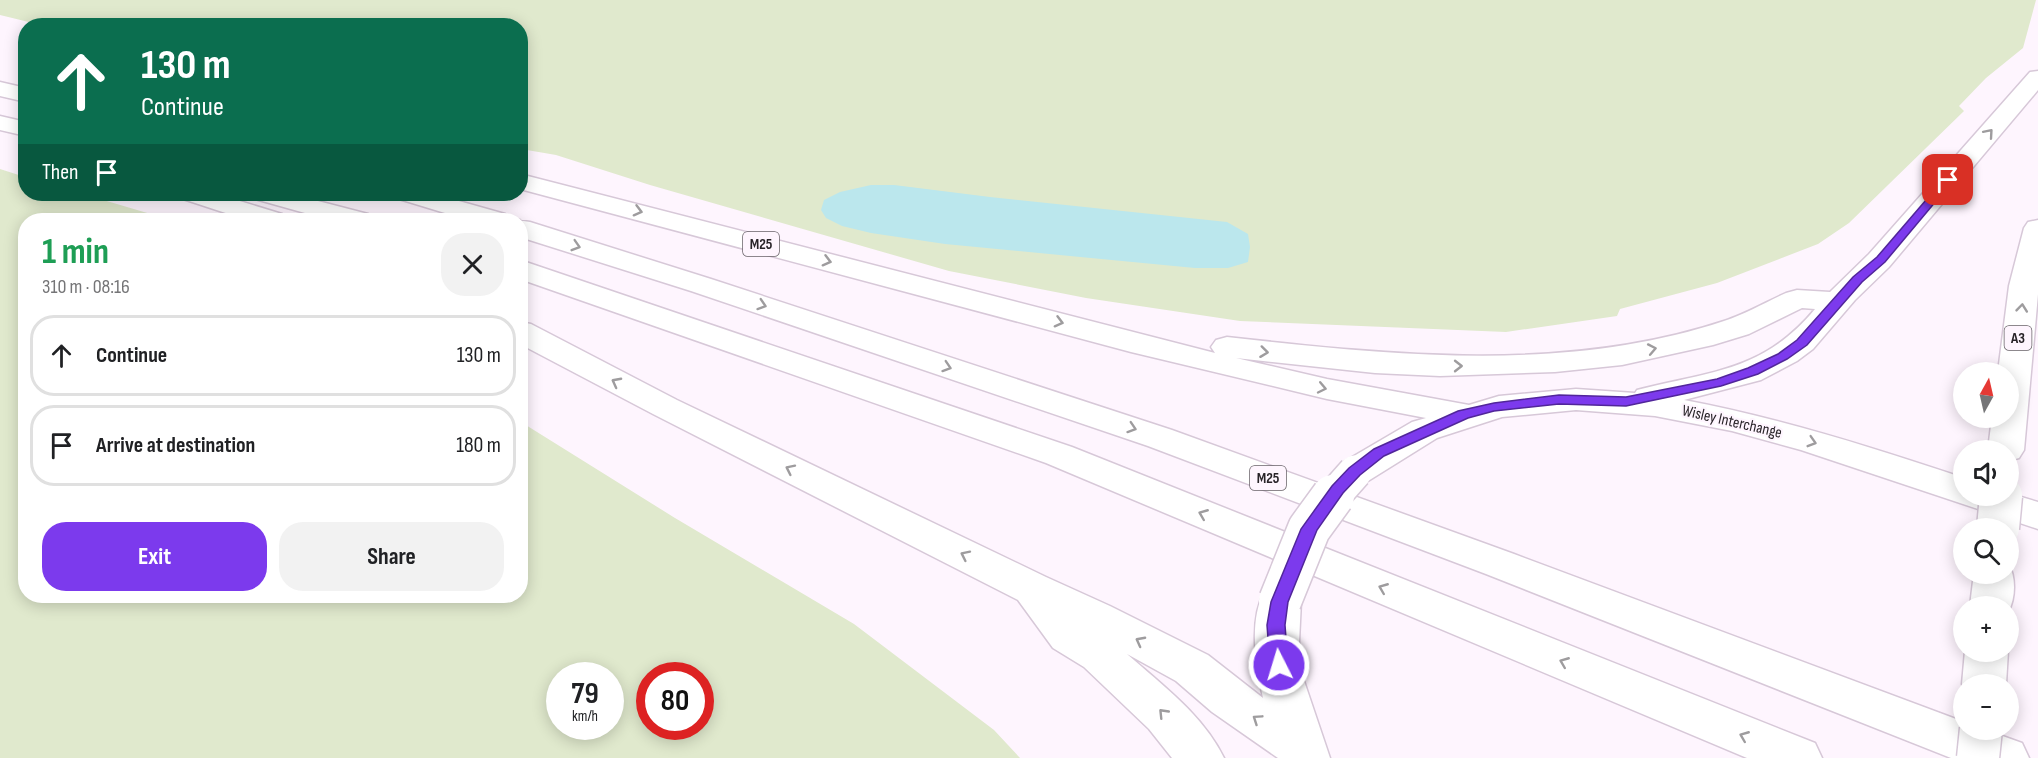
<!DOCTYPE html>
<html lang="en">
<head>
<meta charset="utf-8">
<style>
  :root { --surface:#fff; --page:#f2f2f2; --text:#202124; --muted:#757577; --line:#e0e0e0; --accent:#7c3aed }
  body { margin:0; font-family:"Sofia Sans Condensed",sans-serif; background:var(--page); color:var(--text); height:100vh; display:flex; flex-direction:column; font-size:22px; white-space:nowrap }
  * { box-sizing:border-box; margin:0 }
  p { font-size:20px; color:var(--muted) }
  .icon { flex:none; width:33px; height:33px; fill:none; stroke:currentColor; stroke-width:2; stroke-linecap:round; stroke-linejoin:round }
  .map { position:relative; flex:1; overflow:hidden }
  .drawer { position:absolute; left:18px; top:213px; width:510px; height:390px; display:flex; flex-direction:column; background:var(--surface); border-radius:24px; box-shadow:0 3px 15px #0003 }
  .drawer>* { flex:none }
  .top-card { position:absolute; left:18px; top:18px; width:510px; height:183px; border-radius:24px; box-shadow:0 3px 15px #0003; background:#0b6e4f; color:#fff; overflow:hidden }
  .needle { width:39px; rotate:8deg }
  .buttons { position:absolute; left:1953px; top:362px; display:grid; gap:12px }
  .buttons a { display:grid; place-items:center; width:66px; height:66px; border-radius:50%; background:var(--surface); box-shadow:0 3px 15px #0003; font-size:30px }
  .speed { position:absolute; left:546px; top:662px; display:flex; gap:12px; font-size:30px; font-weight:700; text-align:center }
  .speed>* { display:grid; place-content:center; width:78px; height:78px; border-radius:50%; background:var(--surface); box-shadow:0 3px 15px #0003; line-height:1 }
  .speed small { font-size:15px; font-weight:400 }
  .speed .limit { border:9px solid #d22; background:#fff; color:#111 }
  .pin { position:absolute; display:grid; place-items:center; width:51px; height:51px; color:#fff; margin:-26px; border-radius:12px; box-shadow:0 3px 9px #0006 }
  .me { position:absolute; width:66px; margin:-33px; rotate:355deg; stroke-linejoin:round; filter:drop-shadow(0 0 4px #0008) }
  .turn { display:flex; align-items:center; gap:21px; height:126px; padding:0 24px; font-size:27px }
  .turn .icon { width:78px; height:78px; stroke-width:2.5 }
  .turn b { display:block; font-size:42px; line-height:51px }
  .then { display:flex; align-items:center; height:57px; padding:0 24px; background:#0003; gap:12px; font-size:22px }
  .round { display:grid; place-items:center; flex:none; width:63px; height:63px; border-radius:24px; background:var(--page) }
  .overview { display:flex; align-items:center; justify-content:space-between; height:102px; padding:0 24px }
  h1 { font-size:36px; font-weight:700; line-height:45px; color:#1e9e55 }
  .cta { display:flex; gap:12px; margin-top:auto; padding:12px 24px }
  .cta a { flex:1; height:69px; border-radius:24px; background:var(--accent); color:#fff; font-size:24px; font-weight:700; line-height:69px; text-align:center }
  .cta a+a { background:var(--page); color:var(--text) }
  ul { padding:0; list-style:none }
  li { display:flex; align-items:center; gap:18px; height:81px; margin:0 12px 9px; padding:0 12px; border:3px solid var(--line); border-radius:24px }
  li div { flex:1 }
  li b { display:block; font-size:22px }
  li em { font-style:normal }
  .map>svg:first-child { display:block }
</style>
</head>
<body>
<div class="map">
<svg width="2038" height="758" viewBox="0 0 2038 758">
  <rect width="100%" height="100%" fill="#fef5fe"/>
  <g fill="#e0e9cd" fill-rule="evenodd">
    <polygon points="0,0 2036,0 2023,48 1986,78 1959,106 1964,111 1849,223 1818,244 1717,283 1620,309 1617,316 1506,332 1240,321 1086,298 949,271 650,185 556,155 521,149 520,26 41,25 0,15"/>
    <path d="M0,169L25,177L26,194H83L171,220H26V596H520L521,422L675,518L854,624L994,730L1020,758H0ZM560,675H610V726H560ZM650,675H700V726H650Z"/>
  </g>
  <polygon fill="#bbe7ed" points="871,185 894,185 990,197 1227,222 1248,234 1250,247 1248,262 1228,268 1195,268 945,244 871,233 842,226 826,218 821,210 824,200 840,192"/>
  <g fill="none" stroke-linecap="round" stroke-linejoin="round">
    <defs>
      <g id="highway">
        <path d="M2038,71V90L1889,267L1855,300L1813,349L1797,361L1761,380L1684,400C1779,418 1871,447 1964,478V495H2008V493L2038,502V529L1801,450L1732,431L1655,416L1576,410L1502,417L1437,438L1368,481L1355,484L1342,481L1337,472L1342,463L1412,422L1426,418L1327,399L1131,352L520,189V174L1215,353L1211,347L1216,340L1227,337C1391,355 1564,374 1724,321C1746,314 1766,302 1786,293L1797,290L1830,292L1869,254L2030,72ZM1802,308L1815,309C1763,372 1710,371 1637,390L1635,393L1576,389L1499,396L1469,405L1327,379L1236,358L1375,373L1440,376L1555,372L1622,365L1713,345L1749,334Z"/>
        <polygon points="0,82 26,88 26,102 0,96"/>
        <polygon points="0,116 26,122 26,136 0,130"/>
        <polygon points="179,194 217,194 282,214 285,220 247,220 183,199"/>
        <polygon points="251,194 291,194 368,214 371,220 330,220 255,199"/>
        <polygon points="395,194 434,194 505,214 508,220 468,220 399,199"/>
        <polygon points="517,220 530,222 711,279 1172,430 1514,554 1964,722 1964,729 1983,729 2022,743 2029,758 1951,758 1486,574 1148,446 691,291 520,237 520,220"/>
        <polygon points="2038,220 2038,294 2024,450 2019,458 2008,461 2008,450 1988,450 1992,417 2008,417 2008,372 1998,372 2009,286 2024,228 2028,222"/>
        <polygon points="520,260 1072,447 1815,743 1822,758 1747,758 1046,463 520,279"/>
        <path d="M520,322L531,324L677,400L1046,577L1110,606L1208,655L1263,698C1256,665 1248,621 1265,590L1280,585L1295,590L1301,601L1299,642L1304,681L1330,758H1278L1212,712L1176,681L1127,654C1162,685 1203,715 1224,758H1172L1149,729L1084,667L1053,648L1018,600L653,414L520,344Z"/>
        <path d="M2008,563C2016,576 2016,598 2008,612V606H1970L1974,573H2008Z"/>
        <polygon points="1965,651 2008,651 2006,684 1964,684 1964,688 1962,684"/>
      </g>
    </defs>
    <use href="#highway" stroke="#d7c8d8" stroke-width="3"/>
    <use href="#highway" fill="#fff" fill-rule="evenodd"/>
    <defs>
      <g id="highway-bridge-far1">
        <polyline points="1332,498 1355,472"/>
        <polyline points="2001,498 2001,495"/>
      </g>
      <g id="highway-bridge">
        <polyline points="1998,528 2001,496"/>
        <polyline points="1280,601 1309,529 1333,496"/>
        <polyline points="1978,758 1981,729"/>
      </g>
    </defs>
    <use href="#highway-bridge-far1" stroke="#d7c8d8" stroke-width="36" stroke-linecap="butt"/>
    <use href="#highway-bridge" stroke="#d7c8d8" stroke-width="45" stroke-linecap="butt"/>
    <use href="#highway-bridge-far1" stroke="#fff" stroke-width="33"/>
    <use href="#highway-bridge" stroke="#fff" stroke-width="42"/>
  </g>
  <defs><path id="oneway-chevron" d="M-2-3.5L2.5 0L-2 3.5" fill="none" stroke-width="1.6" stroke-linecap="round" stroke-linejoin="round" transform="scale(1.5)"/></defs>
  <g stroke="#9e9c9e">
    <use href="#oneway-chevron" transform="translate(1989 133) rotate(-49)"/>
    <use href="#oneway-chevron" transform="translate(638 211) rotate(15)"/>
    <use href="#oneway-chevron" transform="translate(576 246) rotate(17)"/>
    <use href="#oneway-chevron" transform="translate(827 261) rotate(15)"/>
    <use href="#oneway-chevron" transform="translate(762 305) rotate(18)"/>
    <use href="#oneway-chevron" transform="translate(2022 308) rotate(-84)"/>
    <use href="#oneway-chevron" transform="translate(1059 322) rotate(15)"/>
    <use href="#oneway-chevron" transform="translate(1652 349) rotate(-11)"/>
    <use href="#oneway-chevron" transform="translate(1264 352) rotate(7)"/>
    <use href="#oneway-chevron" transform="translate(1458 366)"/>
    <use href="#oneway-chevron" transform="translate(947 367) rotate(18)"/>
    <use href="#oneway-chevron" transform="translate(616 382) rotate(-152)"/>
    <use href="#oneway-chevron" transform="translate(1322 388) rotate(12)"/>
    <use href="#oneway-chevron" transform="translate(1132 428) rotate(18)"/>
    <use href="#oneway-chevron" transform="translate(1812 442) rotate(17)"/>
    <use href="#oneway-chevron" transform="translate(790 469) rotate(-154)"/>
    <use href="#oneway-chevron" transform="translate(1203 514) rotate(-158)"/>
    <use href="#oneway-chevron" transform="translate(965 555) rotate(-154)"/>
    <use href="#oneway-chevron" transform="translate(1383 588) rotate(-158)"/>
    <use href="#oneway-chevron" transform="translate(1140 641) rotate(-152)"/>
    <use href="#oneway-chevron" transform="translate(1564 662) rotate(-158)"/>
    <use href="#oneway-chevron" transform="translate(1163 713) rotate(-134)"/>
    <use href="#oneway-chevron" transform="translate(1257 719) rotate(-146)"/>
    <use href="#oneway-chevron" transform="translate(1744 736) rotate(-158)"/>
  </g>
  <polygon fill="#7c3aed" stroke="#51269a" stroke-width="1.5" points="1948,177 1952,178 1952,182 1885,262 1862,282 1807,345 1787,359 1758,374 1721,386 1626,406 1559,404 1494,411 1468,418 1384,456 1360,475 1343,493 1317,530 1288,602 1285,625 1288,665 1285,670 1279,672 1272,670 1270,665 1267,625 1271,602 1301,529 1332,486 1349,468 1374,449 1458,411 1494,403 1559,395 1626,397 1717,379 1748,368 1778,354 1797,340 1853,277 1877,257 1945,178"/>
  <g text-anchor="middle" dominant-baseline="central" stroke-width="4.5" stroke-linejoin="round" paint-order="stroke">
    <g fill="#fef5fe" stroke="#686268" stroke-width="1.5">
      <rect x="743" y="232" width="36" height="24" rx="4.5"/>
      <rect x="2004.5" y="326" width="27" height="24" rx="4.5"/>
      <rect x="1250" y="466" width="36" height="24" rx="4.5"/>
    </g>
    <g font-size="15" font-weight="bold" fill="#282328">
      <text x="761" y="244">M25</text>
      <text x="2018" y="338">A3</text>
      <text x="1268" y="478">M25</text>
    </g>
    <g font-size="16" fill="#282328" stroke="#fef5fe">
      <text transform="translate(1732 422) rotate(13)">Wisley Interchange</text>
    </g>
  </g>
</svg>
<div class="buttons">
<a><svg class="needle" viewBox="-14 -14 28 28"><path d="M0-13l5 13h-10z" fill="#e53935"/><path d="M0 13l5-13h-10z" fill="#757577"/></svg></a>
<a><svg class="icon" aria-label="sound" viewBox="0 0 24 24"><path d="M4 9h4l5-4v14l-5-4H4zM17 9q2 3 0 6"/></svg></a>
<a><svg class="icon" aria-label="search" viewBox="0 0 24 24"><circle cx="10" cy="10" r="6"/><path d="M15 15l6 6"/></svg></a>
<a>+</a>
<a>−</a>
</div>
<div class="speed"><div>79<small>km/h</small></div><div class="limit">80</div></div>
<div class="pin" style="left:1948px;top:180px;background:#d93025"><svg class="icon" aria-label="arrive" viewBox="0 0 24 24"><path d="M6 21V4h12l-3 4 3 4H6"/></svg></div>
<svg class="me" style="left:1279px;top:665px" viewBox="-20 -20 40 40"><circle r="17" fill="#7c3aed" stroke="#fff" stroke-width="3"/><path d="M0-11L8 9 0 5-8 9z" fill="#fff"/></svg>
<div class="top-card">
<div class="turn"><svg class="icon" aria-label="ahead" viewBox="0 0 24 24"><path d="M12 20V5M6 11l6-6 6 6"/></svg><div><b>130 m</b>Continue</div></div>
<div class="then">Then<svg class="icon" aria-label="arrive" viewBox="0 0 24 24"><path d="M6 21V4h12l-3 4 3 4H6"/></svg></div>
</div>
<section class="drawer">
<div class="overview"><div><h1>1 min</h1><p>310 m · 08:16</p></div><a class="round"><svg class="icon" aria-label="close" viewBox="0 0 24 24"><path d="M6 6l12 12M18 6L6 18"/></svg></a></div>
<ul>
<li><svg class="icon" aria-label="ahead" viewBox="0 0 24 24"><path d="M12 20V5M6 11l6-6 6 6"/></svg><div><b>Continue</b></div><em>130 m</em></li>
<li><svg class="icon" aria-label="arrive" viewBox="0 0 24 24"><path d="M6 21V4h12l-3 4 3 4H6"/></svg><div><b>Arrive at destination</b></div><em>180 m</em></li>
</ul>
<div class="cta"><a>Exit</a><a>Share</a></div>
</section>
</div>
</body>
</html>
